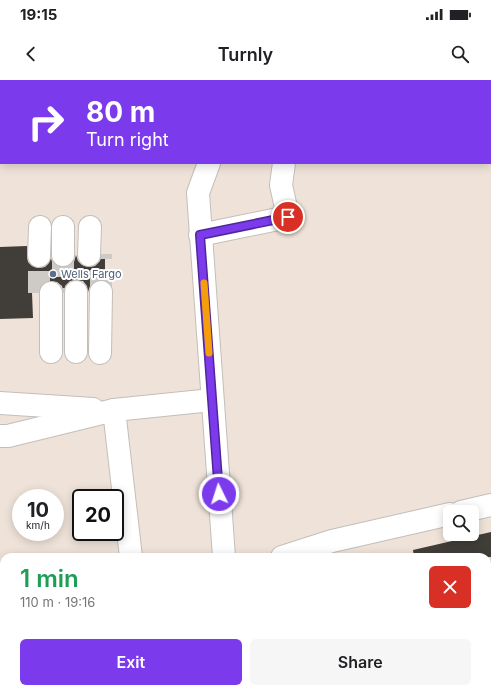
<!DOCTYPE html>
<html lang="en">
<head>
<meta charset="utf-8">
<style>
  :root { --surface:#fff; --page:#f6f6f6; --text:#202124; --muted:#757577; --accent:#7c3aed }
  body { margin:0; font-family:Inter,sans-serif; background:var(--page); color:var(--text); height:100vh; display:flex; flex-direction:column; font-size:15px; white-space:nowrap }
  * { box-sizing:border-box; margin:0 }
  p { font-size:13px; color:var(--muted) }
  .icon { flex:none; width:22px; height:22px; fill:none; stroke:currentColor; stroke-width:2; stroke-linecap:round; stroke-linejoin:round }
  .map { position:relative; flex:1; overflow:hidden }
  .sheet { position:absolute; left:0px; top:473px; width:491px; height:140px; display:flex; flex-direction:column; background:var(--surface); border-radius:12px 12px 0 0; box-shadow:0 2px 10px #0003 }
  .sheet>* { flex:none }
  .banner { position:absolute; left:0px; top:0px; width:491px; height:84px; box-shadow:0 2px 10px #0003; background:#7c3aed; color:#fff; overflow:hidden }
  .buttons { position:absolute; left:443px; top:425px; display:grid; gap:8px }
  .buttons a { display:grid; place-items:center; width:36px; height:36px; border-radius:6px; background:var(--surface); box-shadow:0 2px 10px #0003; font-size:20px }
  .speed { position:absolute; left:12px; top:409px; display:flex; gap:8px; font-size:20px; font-weight:700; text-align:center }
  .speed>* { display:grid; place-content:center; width:52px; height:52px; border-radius:50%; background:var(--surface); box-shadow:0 2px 10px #0003; line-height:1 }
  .speed small { font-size:10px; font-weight:400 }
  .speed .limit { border:2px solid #111; border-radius:6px; background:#fff; color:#111 }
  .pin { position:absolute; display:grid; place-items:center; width:34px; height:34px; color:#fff; margin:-17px; border:2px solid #fff; border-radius:50%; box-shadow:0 1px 4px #0007 }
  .me { position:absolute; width:44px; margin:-22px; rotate:356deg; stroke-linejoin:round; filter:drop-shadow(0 0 3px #0008) }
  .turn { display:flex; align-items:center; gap:14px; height:84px; padding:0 20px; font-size:18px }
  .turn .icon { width:52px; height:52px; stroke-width:2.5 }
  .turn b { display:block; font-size:28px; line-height:34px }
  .round { display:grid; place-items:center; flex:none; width:42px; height:42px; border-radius:6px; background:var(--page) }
  .headline { display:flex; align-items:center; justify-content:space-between; height:68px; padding:0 20px }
  h1 { font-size:24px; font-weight:600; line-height:30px; color:#1e9e55 }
  .cta { display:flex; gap:8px; margin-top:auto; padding:8px 20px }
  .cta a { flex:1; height:46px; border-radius:6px; background:var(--accent); color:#fff; font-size:16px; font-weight:600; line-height:46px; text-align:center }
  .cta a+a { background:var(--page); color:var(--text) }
  .status { display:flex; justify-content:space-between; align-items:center; height:28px; padding:0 20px; background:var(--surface); direction:ltr }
  .status svg { height:11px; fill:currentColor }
  header { display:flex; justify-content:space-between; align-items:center; height:52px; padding:0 20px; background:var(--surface); font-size:18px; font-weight:600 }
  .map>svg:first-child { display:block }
</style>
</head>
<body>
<div class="status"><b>19:15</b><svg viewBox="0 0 49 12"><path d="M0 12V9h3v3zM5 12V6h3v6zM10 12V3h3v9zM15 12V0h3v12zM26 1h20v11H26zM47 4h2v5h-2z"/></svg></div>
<header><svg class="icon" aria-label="back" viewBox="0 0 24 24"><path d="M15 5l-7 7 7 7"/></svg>Turnly<svg class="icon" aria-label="search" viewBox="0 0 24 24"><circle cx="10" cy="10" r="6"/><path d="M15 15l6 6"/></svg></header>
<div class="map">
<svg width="491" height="613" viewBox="0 0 491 613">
  <rect width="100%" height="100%" fill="#f6f1ec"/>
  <path fill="#efe3d9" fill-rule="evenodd" d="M0,0H491V613H0ZM1,1H490V83H1ZM21,418H55V452H21ZM81,418H115V452H81ZM450,432H472V454H450ZM4,477H487V609H4Z"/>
  <g fill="#413d39">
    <polygon points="27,166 27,176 28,182 32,186 38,188 45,187 49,183 51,178 52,182 57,186 63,187 69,186 74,182 76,175 78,181 82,185 89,187 95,186 100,181 102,174 105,174 105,201 101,200 95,201 90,206 88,212 87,206 83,201 76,200 70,201 65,206 64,213 62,206 57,202 51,201 45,202 40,206 39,213 32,213 33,238 0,239 0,167"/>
    <polygon points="491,452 491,477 414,477 413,470"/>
  </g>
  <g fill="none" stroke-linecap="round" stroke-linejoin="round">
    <g stroke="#cecac5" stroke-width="22" stroke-dasharray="22 11" stroke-linecap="butt">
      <polyline points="63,175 63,213"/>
      <polyline points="101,212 101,174"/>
      <polyline points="39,213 39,176"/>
    </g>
    <defs>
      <g id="minor">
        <polyline points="176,0 176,1"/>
        <polyline points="384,0 384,1"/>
        <polyline points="286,1 289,0"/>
        <polyline points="490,8 491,7"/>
        <polyline points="209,83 198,113 224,477"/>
        <polyline points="63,147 63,175"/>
        <polyline points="200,155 288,137 281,105 284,83"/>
        <polyline points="89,175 90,147"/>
        <polyline points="39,176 40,147"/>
        <polyline points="51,213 51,272"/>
        <polyline points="76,272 76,212"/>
        <polyline points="100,273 101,212"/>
        <polyline points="0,323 93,329"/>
        <polyline points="114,330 131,477"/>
        <polyline points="0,356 8,356 114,330 212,320"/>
        <polyline points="461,432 491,425"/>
        <polyline points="282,477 332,461 450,434"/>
        <polyline points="170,609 172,613"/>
        <polyline points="248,609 249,613"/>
      </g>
    </defs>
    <use href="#minor" stroke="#c3beb9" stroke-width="24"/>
    <use href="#minor" stroke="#fff" stroke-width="22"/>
  </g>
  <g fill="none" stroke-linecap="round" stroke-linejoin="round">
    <defs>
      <polyline id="route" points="219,414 200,155 288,137"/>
    </defs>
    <use href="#route" stroke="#51269a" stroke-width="10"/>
    <use href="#route" stroke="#7c3aed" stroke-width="7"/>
    <polyline stroke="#f59e0b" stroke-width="7" points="204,203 209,273"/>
  </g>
  <circle fill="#5c6f8a" stroke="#fff" stroke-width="1.5" cx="53" cy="194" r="4"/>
  <g text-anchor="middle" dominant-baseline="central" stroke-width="4" stroke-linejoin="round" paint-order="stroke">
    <g font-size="11" fill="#4e5e75" stroke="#fff" text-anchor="start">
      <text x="61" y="194">Wells Fargo</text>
    </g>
  </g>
</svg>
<div class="buttons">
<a><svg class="icon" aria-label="search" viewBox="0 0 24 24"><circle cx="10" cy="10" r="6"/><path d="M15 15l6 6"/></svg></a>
</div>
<div class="speed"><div>10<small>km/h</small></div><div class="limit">20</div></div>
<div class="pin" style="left:288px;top:137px;background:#d93025"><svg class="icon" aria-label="arrive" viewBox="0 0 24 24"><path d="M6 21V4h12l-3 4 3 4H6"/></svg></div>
<svg class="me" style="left:219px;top:414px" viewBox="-20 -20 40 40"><circle r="17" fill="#7c3aed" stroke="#fff" stroke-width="3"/><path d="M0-11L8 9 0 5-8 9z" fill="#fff"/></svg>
<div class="banner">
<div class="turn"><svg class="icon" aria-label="right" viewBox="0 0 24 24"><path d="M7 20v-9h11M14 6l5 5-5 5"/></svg><div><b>80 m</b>Turn right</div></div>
</div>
<section class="sheet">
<div class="headline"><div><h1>1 min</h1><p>110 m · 19:16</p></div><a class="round" style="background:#d93025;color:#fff"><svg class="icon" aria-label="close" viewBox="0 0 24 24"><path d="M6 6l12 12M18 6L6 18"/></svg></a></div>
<div class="cta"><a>Exit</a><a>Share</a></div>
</section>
</div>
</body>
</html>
